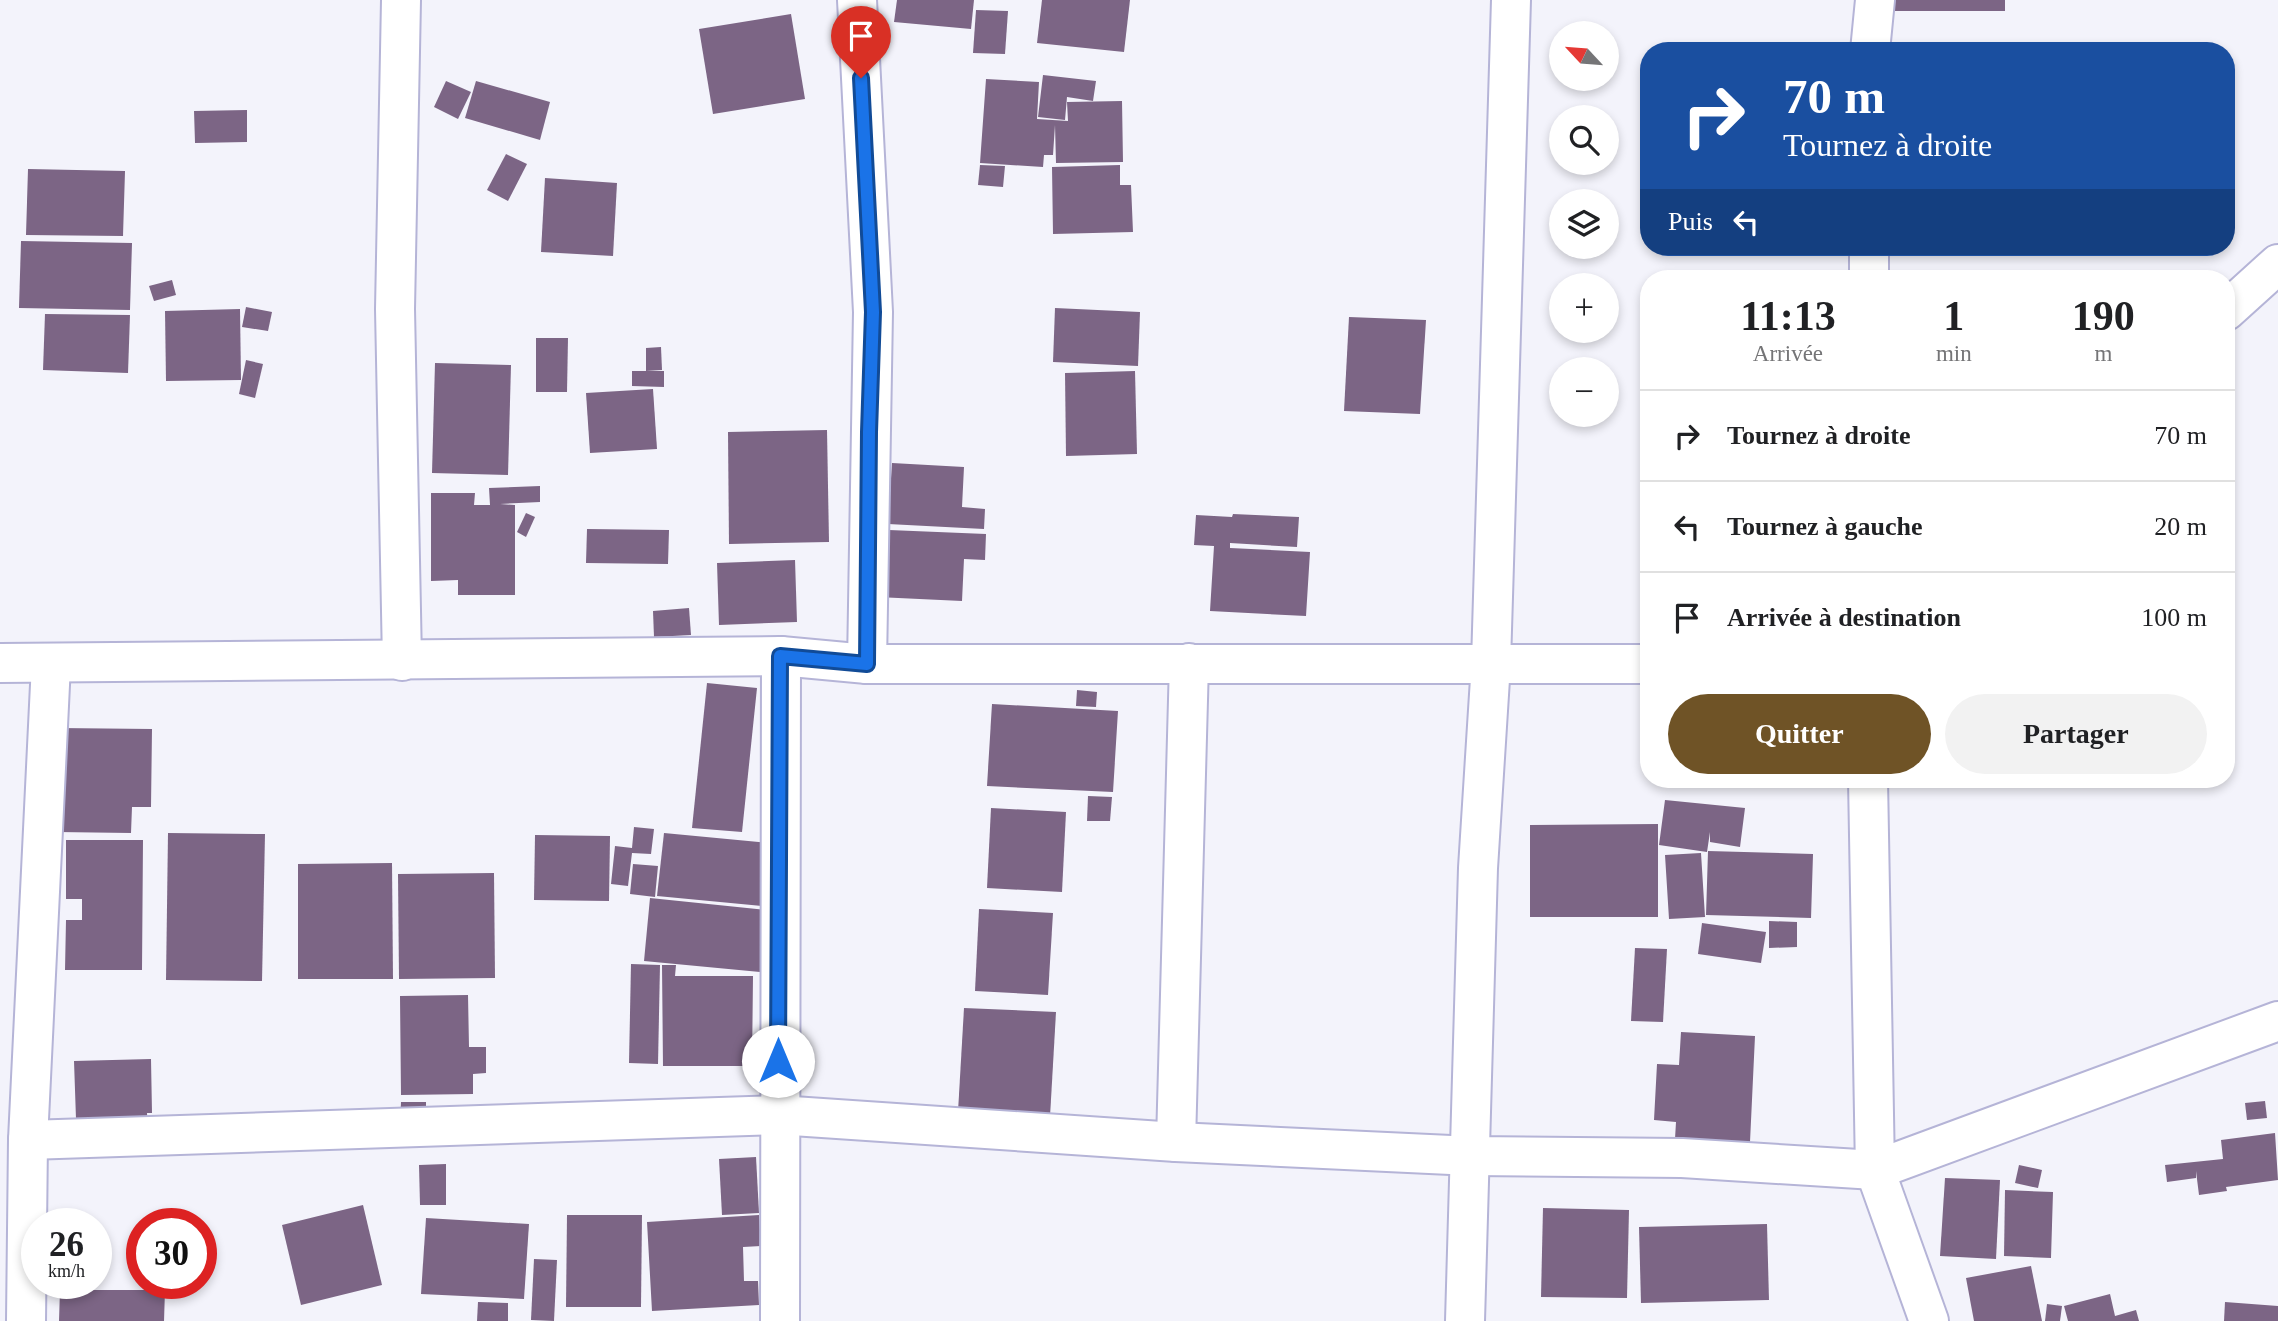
<!DOCTYPE html>
<html lang="fr">
<head>
<meta charset="utf-8">
<style>
  :root { --surface:#fff; --page:#f2f2f2; --text:#202124; --muted:#757577; --line:#e0e0e0; --accent:#6f5326 }
  body { margin:0; font-family:"Times New Roman",serif; background:var(--page); color:var(--text); height:100vh; display:flex; flex-direction:column; font-size:26px; white-space:nowrap }
  * { box-sizing:border-box; margin:0 }
  p { font-size:23px; color:var(--muted) }
  .icon { flex:none; width:38px; height:38px; fill:none; stroke:currentColor; stroke-width:2; stroke-linecap:round; stroke-linejoin:round }
  .map { position:relative; flex:1; overflow:hidden }
  .sheet { position:absolute; left:1640px; top:270px; width:595px; height:518px; display:flex; flex-direction:column; background:var(--surface); border-radius:28px; box-shadow:0 4px 10px #0003 }
  .sheet>* { flex:none }
  .banner { position:absolute; left:1640px; top:42px; width:595px; height:214px; border-radius:28px; box-shadow:0 4px 10px #0003; background:#1a4fa0; color:#fff; overflow:hidden }
  .needle { width:46px; rotate:296deg }
  .buttons { position:absolute; left:1549px; top:21px; display:grid; gap:14px }
  .buttons a { display:grid; place-items:center; width:70px; height:70px; border-radius:50%; background:var(--surface); box-shadow:0 4px 10px #0003; font-size:35px }
  .speed { position:absolute; left:21px; top:1208px; display:flex; gap:14px; font-size:35px; font-weight:700; text-align:center }
  .speed>* { display:grid; place-content:center; width:91px; height:91px; border-radius:50%; background:var(--surface); box-shadow:0 4px 10px #0003; line-height:1 }
  .speed small { font-size:18px; font-weight:400 }
  .speed .limit { border:10px solid #d22; background:#fff; color:#111 }
  .pin { position:absolute; display:grid; place-items:center; width:60px; height:60px; color:#fff; margin:-72px -30px; border-radius:50% 50% 50% 0; rotate:-45deg; box-shadow:0 0 7px #0007 }
  .pin .icon { rotate:45deg }
  .me { position:absolute; width:77px; margin:-38px; rotate:0deg; stroke-linejoin:round; filter:drop-shadow(0 0 5px #0008) }
  .turn { display:flex; align-items:center; gap:24px; height:147px; padding:0 28px; font-size:32px }
  .turn .icon { width:91px; height:91px; stroke-width:2.5 }
  .turn b { display:block; font-size:49px; line-height:60px }
  .then { display:flex; align-items:center; height:66px; padding:0 28px; background:#0003; gap:14px; font-size:26px }
  .eta { display:flex; justify-content:space-evenly; align-items:center; height:119px; text-align:center }
  .eta b { font-size:42px; font-weight:600; line-height:49px }
  .button { display:flex; gap:14px; margin-top:auto; padding:14px 28px }
  .button a { flex:1; height:80px; border-radius:42px; background:var(--accent); color:#fff; font-size:28px; font-weight:600; line-height:80px; text-align:center }
  .button a+a { background:var(--page); color:var(--text) }
  ul { padding:0; list-style:none }
  li { display:flex; align-items:center; gap:21px; height:91px; padding:0 28px; border-top:2px solid var(--line) }
  li div { flex:1 }
  li b { display:block; font-size:26px }
  li em { font-style:normal }
  .map>svg:first-child { display:block }
</style>
</head>
<body>
<div class="map">
<svg width="2278" height="1321" viewBox="0 0 2278 1321">
  <rect width="100%" height="100%" fill="#f3f3fb"/>
  <g fill="#7c6585">
    <polygon points="897,0 974,0 971,29 894,22"/>
    <polygon points="1042,0 1130,0 1124,52 1037,43"/>
    <rect x="1885" y="0" width="120" height="11"/>
    <polygon points="976,10 1008,11 1005,54 973,53"/>
    <polygon points="791,14 805,99 713,114 699,29"/>
    <polygon points="1043,75 1096,81 1093,101 1067,97 1065,120 1038,117"/>
    <polygon points="986,79 1039,82 1037,119 1068,121 1067,102 1122,101 1123,162 1056,163 1055,125 1053,155 1044,155 1043,167 980,163"/>
    <polygon points="446,81 471,92 458,119 434,107"/>
    <polygon points="476,81 550,102 540,140 465,118"/>
    <polygon points="247,110 247,142 195,143 194,111"/>
    <polygon points="506,154 527,164 508,201 487,190"/>
    <polygon points="980,165 1005,166 1003,187 978,185"/>
    <polygon points="1120,165 1120,185 1131,185 1133,232 1053,234 1052,167"/>
    <polygon points="28,169 125,171 123,236 26,235"/>
    <polygon points="545,178 617,183 613,256 541,252"/>
    <polygon points="21,241 132,243 130,310 19,308"/>
    <polygon points="172,280 176,295 154,301 149,286"/>
    <polygon points="246,307 272,312 268,331 242,327"/>
    <polygon points="1055,308 1140,312 1138,366 1053,362"/>
    <polygon points="240,309 241,380 166,381 165,311"/>
    <polygon points="45,314 130,315 128,373 43,370"/>
    <polygon points="1349,317 1426,320 1420,414 1344,411"/>
    <polygon points="536,338 568,338 567,392 536,392"/>
    <polygon points="661,347 662,370 646,371 646,348"/>
    <polygon points="246,360 263,364 255,398 239,394"/>
    <polygon points="435,363 511,365 508,475 432,473"/>
    <polygon points="632,371 664,371 664,387 632,386"/>
    <polygon points="1135,371 1137,454 1066,456 1065,373"/>
    <polygon points="653,389 657,449 590,453 586,393"/>
    <polygon points="827,430 829,542 729,544 728,432"/>
    <polygon points="892,463 964,467 962,507 985,509 984,529 888,524"/>
    <polygon points="540,486 540,502 500,504 515,505 515,595 458,595 458,580 431,581 431,493 475,493 474,505 490,505 489,488"/>
    <polygon points="526,513 535,517 526,537 517,532"/>
    <polygon points="1233,514 1299,517 1297,547 1230,543 1230,548 1310,552 1306,616 1210,611 1214,546 1194,545 1196,515 1232,517"/>
    <polygon points="587,529 669,530 668,564 586,563"/>
    <polygon points="889,530 986,534 985,560 964,559 962,601 877,597 888,552"/>
    <polygon points="795,560 797,622 719,625 717,563"/>
    <polygon points="689,608 691,635 654,637 653,611"/>
    <polygon points="707,683 757,688 742,832 692,828"/>
    <polygon points="1077,690 1097,692 1096,707 1076,706"/>
    <polygon points="992,704 1118,711 1113,792 987,786"/>
    <polygon points="58,728 152,729 151,807 132,807 131,833 57,832"/>
    <polygon points="1088,796 1112,797 1110,821 1087,821"/>
    <polygon points="1665,800 1745,808 1740,847 1710,842 1710,832 1707,852 1659,845"/>
    <polygon points="991,808 1066,812 1062,892 987,888"/>
    <polygon points="1658,824 1658,917 1530,917 1530,825"/>
    <polygon points="634,827 654,829 651,854 632,853 628,886 611,884 615,846 632,848"/>
    <polygon points="168,833 265,834 262,981 166,980"/>
    <polygon points="664,833 769,843 762,906 657,896"/>
    <polygon points="535,835 610,836 609,901 534,900"/>
    <polygon points="66,840 143,840 142,970 65,970 66,920 82,920 82,899 66,899"/>
    <polygon points="1708,851 1813,854 1811,918 1706,915"/>
    <polygon points="1701,853 1705,917 1669,919 1665,855"/>
    <polygon points="392,863 393,979 298,979 298,864"/>
    <polygon points="633,864 658,866 655,897 630,894"/>
    <polygon points="494,873 495,978 399,979 398,874"/>
    <polygon points="650,898 766,910 760,972 644,961"/>
    <polygon points="979,909 1053,913 1048,995 975,991"/>
    <polygon points="1769,921 1797,922 1797,947 1769,948"/>
    <polygon points="1702,923 1766,932 1761,963 1698,954"/>
    <polygon points="1635,948 1667,949 1663,1022 1631,1021"/>
    <polygon points="631,964 660,965 658,1064 629,1063"/>
    <polygon points="662,965 676,965 675,976 753,976 752,1066 663,1066"/>
    <polygon points="468,995 469,1047 486,1047 486,1073 473,1074 473,1094 401,1095 400,996"/>
    <polygon points="964,1008 1056,1012 1050,1117 958,1112"/>
    <polygon points="1681,1032 1755,1036 1750,1142 1675,1139 1676,1122 1654,1120 1657,1064 1679,1065"/>
    <polygon points="151,1059 152,1113 147,1113 148,1131 89,1132 89,1118 76,1119 74,1061"/>
    <polygon points="2265,1101 2267,1118 2247,1120 2245,1103"/>
    <polygon points="401,1102 426,1102 426,1124 400,1124"/>
    <polygon points="2275,1133 2278,1180 2226,1187 2227,1191 2199,1195 2196,1171 2196,1178 2167,1182 2165,1165 2223,1159 2221,1140"/>
    <polygon points="756,1157 759,1213 722,1215 719,1159"/>
    <polygon points="446,1164 446,1205 420,1205 419,1165"/>
    <polygon points="2019,1165 2042,1170 2038,1188 2015,1183"/>
    <polygon points="1945,1178 2000,1180 1996,1259 1940,1256"/>
    <polygon points="2005,1190 2053,1192 2051,1258 2004,1256"/>
    <polygon points="363,1205 382,1285 301,1305 282,1225"/>
    <polygon points="1543,1208 1629,1210 1627,1298 1541,1297"/>
    <polygon points="567,1215 642,1215 641,1307 566,1307"/>
    <polygon points="759,1215 761,1246 743,1247 744,1281 758,1281 759,1305 652,1311 647,1222"/>
    <polygon points="426,1218 529,1224 524,1299 421,1294"/>
    <polygon points="1767,1224 1769,1300 1641,1303 1639,1227"/>
    <polygon points="534,1259 557,1260 554,1321 531,1320"/>
    <polygon points="2031,1266 2042,1321 1974,1321 1966,1278"/>
    <polygon points="60,1290 165,1290 164,1321 59,1321"/>
    <polygon points="2110,1294 2115,1316 2136,1310 2139,1321 2068,1321 2064,1306"/>
    <polygon points="478,1302 508,1303 508,1321 477,1321"/>
    <polygon points="2225,1302 2278,1306 2278,1321 2224,1321"/>
    <polygon points="2047,1304 2062,1306 2060,1321 2045,1321"/>
  </g>
  <g fill="none" stroke-linecap="round" stroke-linejoin="round">
    <defs>
      <g id="minor">
        <polyline points="401,0 395,309 402,661"/>
        <polyline points="857,0 873,312 867,664"/>
        <polyline points="1870,51 1875,0"/>
        <polyline points="1869,278 1869,247"/>
        <polyline points="2226,311 2278,264"/>
        <polyline points="0,663 781,656 867,664 1648,664"/>
        <polyline points="51,664 28,1140 778,1115 1176,1142 1472,1156 1682,1158 1875,1170 2278,1021"/>
        <polyline points="1868,779 1875,1170 1929,1321"/>
        <polyline points="1176,1142 1189,663"/>
        <polyline points="26,1321 28,1140"/>
        <polyline points="780,1321 781,656"/>
        <polyline points="1465,1321 1478,868 1491,663 1511,0"/>
      </g>
    </defs>
    <use href="#minor" stroke="#b5b4d7" stroke-width="42"/>
    <use href="#minor" stroke="#fff" stroke-width="38"/>
  </g>
  <g fill="none" stroke-linecap="round" stroke-linejoin="round">
    <defs>
      <polyline id="route" points="778,1061 780,656 867,664 869,432 873,312 861,78"/>
    </defs>
    <use href="#route" stroke="#114b97" stroke-width="18"/>
    <use href="#route" stroke="#1a73e8" stroke-width="12"/>
  </g>
</svg>
<div class="buttons">
<a><svg class="needle" viewBox="-14 -14 28 28"><path d="M0-13l5 13h-10z" fill="#e53935"/><path d="M0 13l5-13h-10z" fill="#757577"/></svg></a>
<a><svg class="icon" aria-label="search" viewBox="0 0 24 24"><circle cx="10" cy="10" r="6"/><path d="M15 15l6 6"/></svg></a>
<a><svg class="icon" aria-label="layers" viewBox="0 0 24 24"><path d="M12 4l9 5-9 5-9-5zM3 14l9 5 9-5"/></svg></a>
<a>+</a>
<a>−</a>
</div>
<div class="speed"><div>26<small>km/h</small></div><div class="limit">30</div></div>
<div class="pin" style="left:861px;top:78px;background:#d93025"><svg class="icon" aria-label="arrive" viewBox="0 0 24 24"><path d="M6 21V4h12l-3 4 3 4H6"/></svg></div>
<svg class="me" style="left:778px;top:1061px" viewBox="-20 -20 40 40"><circle r="19" fill="#fff"/><path d="M0-13L10 11 0 6-10 11z" fill="#1a73e8"/></svg>
<div class="banner">
<div class="turn"><svg class="icon" aria-label="right" viewBox="0 0 24 24"><path d="M7 20v-9h11M14 6l5 5-5 5"/></svg><div><b>70 m</b>Tournez à droite</div></div>
<div class="then">Puis<svg class="icon" aria-label="left" viewBox="0 0 24 24"><path d="M17 20v-9H6M10 6l-5 5 5 5"/></svg></div>
</div>
<section class="sheet">
<div class="eta">
<div><b>11:13</b><p>Arrivée</p></div>
<div><b>1</b><p>min</p></div>
<div><b>190</b><p>m</p></div>
</div>
<ul>
<li><svg class="icon" aria-label="right" viewBox="0 0 24 24"><path d="M7 20v-9h11M14 6l5 5-5 5"/></svg><div><b>Tournez à droite</b></div><em>70 m</em></li>
<li><svg class="icon" aria-label="left" viewBox="0 0 24 24"><path d="M17 20v-9H6M10 6l-5 5 5 5"/></svg><div><b>Tournez à gauche</b></div><em>20 m</em></li>
<li><svg class="icon" aria-label="arrive" viewBox="0 0 24 24"><path d="M6 21V4h12l-3 4 3 4H6"/></svg><div><b>Arrivée à destination</b></div><em>100 m</em></li>
</ul>
<div class="button"><a>Quitter</a><a>Partager</a></div>
</section>
</div>
</body>
</html>
